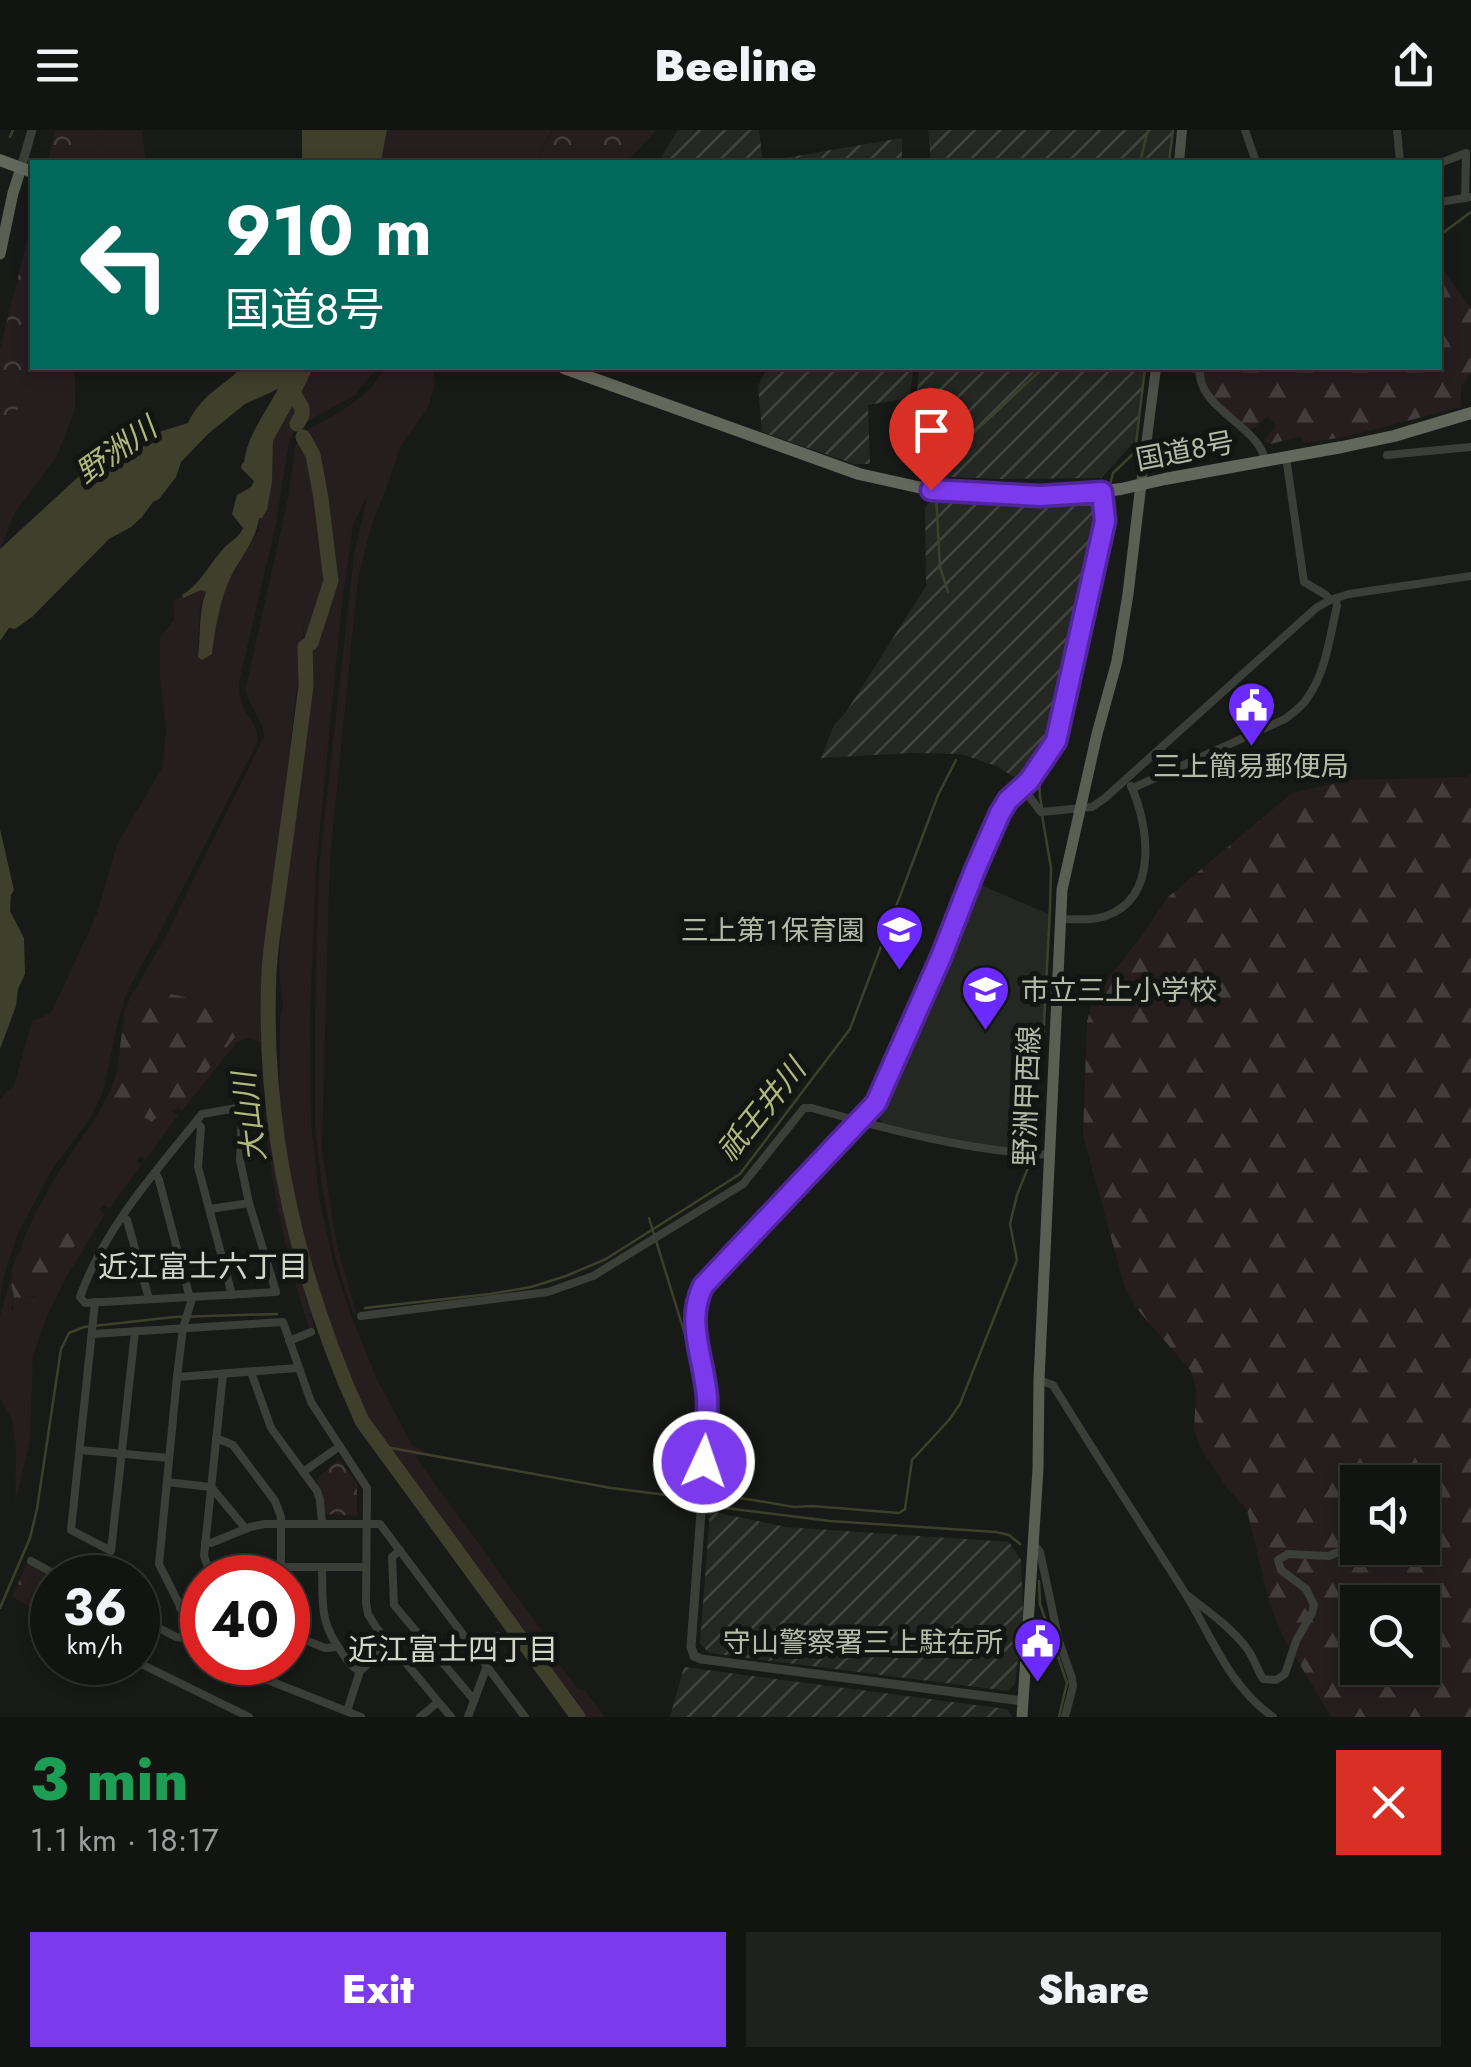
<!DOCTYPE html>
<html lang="en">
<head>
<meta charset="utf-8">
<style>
  :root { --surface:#121411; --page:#1f211f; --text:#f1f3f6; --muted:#9c9e9f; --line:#313331; --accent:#7c3aed }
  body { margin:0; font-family:Jost,"Noto Sans JP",sans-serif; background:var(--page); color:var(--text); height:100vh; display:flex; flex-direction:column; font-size:38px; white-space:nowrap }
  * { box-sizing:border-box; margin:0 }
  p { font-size:32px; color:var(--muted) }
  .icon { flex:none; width:55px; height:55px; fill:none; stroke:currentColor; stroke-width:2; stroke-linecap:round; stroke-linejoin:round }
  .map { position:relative; height:1587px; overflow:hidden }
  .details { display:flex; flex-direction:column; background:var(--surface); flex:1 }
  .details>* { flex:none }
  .hud { position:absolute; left:30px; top:30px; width:1412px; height:210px; border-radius:0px; box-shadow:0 5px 15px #0003,0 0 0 2px var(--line); background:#00695c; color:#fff; overflow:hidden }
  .tools { position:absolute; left:1340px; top:1335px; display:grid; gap:20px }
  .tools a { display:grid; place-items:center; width:100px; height:100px; border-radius:0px; background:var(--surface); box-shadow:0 5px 15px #0003,0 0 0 2px var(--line); font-size:50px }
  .speed { position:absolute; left:30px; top:1425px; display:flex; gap:20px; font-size:50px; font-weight:700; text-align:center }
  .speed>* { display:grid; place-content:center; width:130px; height:130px; border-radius:50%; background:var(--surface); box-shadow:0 5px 15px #0003,0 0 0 2px var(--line); line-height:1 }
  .speed small { font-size:25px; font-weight:400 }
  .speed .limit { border:15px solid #d22; background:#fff; color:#111 }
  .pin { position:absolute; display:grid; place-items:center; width:85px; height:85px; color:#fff; margin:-102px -42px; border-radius:50% 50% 50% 0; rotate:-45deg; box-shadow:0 0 10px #0007 }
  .pin .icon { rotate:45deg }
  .me { position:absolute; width:110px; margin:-55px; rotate:3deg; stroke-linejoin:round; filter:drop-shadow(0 0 8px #0008) }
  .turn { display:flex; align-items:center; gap:35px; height:210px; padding:0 30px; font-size:45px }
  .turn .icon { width:130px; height:130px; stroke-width:2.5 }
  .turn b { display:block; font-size:70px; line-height:85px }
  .round { display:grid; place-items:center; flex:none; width:105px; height:105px; border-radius:0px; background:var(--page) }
  .overview { display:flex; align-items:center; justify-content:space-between; height:170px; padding:0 30px }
  h1 { font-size:60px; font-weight:800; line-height:75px; color:#1e9e55 }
  .cta { display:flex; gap:20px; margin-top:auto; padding:20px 30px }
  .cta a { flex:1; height:115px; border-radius:0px; background:var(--accent); color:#fff; font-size:40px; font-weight:800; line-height:115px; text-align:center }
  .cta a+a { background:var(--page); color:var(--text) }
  header { display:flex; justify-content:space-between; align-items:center; height:130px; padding:0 30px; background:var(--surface); font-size:45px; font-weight:800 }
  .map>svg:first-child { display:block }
</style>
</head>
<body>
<header><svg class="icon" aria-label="menu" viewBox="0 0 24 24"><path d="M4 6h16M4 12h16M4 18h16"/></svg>Beeline<svg class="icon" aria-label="share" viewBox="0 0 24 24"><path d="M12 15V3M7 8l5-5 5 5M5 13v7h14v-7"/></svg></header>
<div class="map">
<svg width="1471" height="1587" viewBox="0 0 1471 1587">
  <defs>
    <pattern id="industrial-furrows" width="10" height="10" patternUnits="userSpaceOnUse" patternTransform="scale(2.5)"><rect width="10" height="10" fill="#252723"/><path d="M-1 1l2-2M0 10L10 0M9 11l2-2" fill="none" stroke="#424440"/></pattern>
    <pattern id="forest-firs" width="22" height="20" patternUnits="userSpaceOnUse" patternTransform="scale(2.5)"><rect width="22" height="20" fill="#261d1f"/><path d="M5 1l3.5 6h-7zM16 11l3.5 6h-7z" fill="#433c3d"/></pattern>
    <pattern id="park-crowns" width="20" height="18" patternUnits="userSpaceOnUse" patternTransform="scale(2.5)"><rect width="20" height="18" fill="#261d1f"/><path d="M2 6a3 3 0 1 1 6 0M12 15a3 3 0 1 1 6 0" fill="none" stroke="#433c3d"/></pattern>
  </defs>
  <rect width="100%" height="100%" fill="#181a17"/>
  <polygon fill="#252723" points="976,753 1051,785 1044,912 1030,955 1030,1021 974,1014 883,994 878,986 926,874 947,832"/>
  <g fill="url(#industrial-furrows)">
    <polygon points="678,0 759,0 763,32 658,32"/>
    <polygon points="928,0 1172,0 1169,32 931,32"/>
    <polygon points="902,8 902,32 767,32 767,31"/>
    <polygon points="767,238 914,238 909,268 868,275 870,334 854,334 762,302 758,256"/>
    <polygon points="919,238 1145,238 1136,310 1101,348 1003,349 926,346 916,273"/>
    <polygon points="930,372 1054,377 1101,373 1101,395 1063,560 1056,602 1048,620 1024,653 996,636 961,624 911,623 821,628 834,595 846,582 926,456 925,378"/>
    <polygon points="710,1381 785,1397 1009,1412 1021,1430 1023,1485 1015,1554 1008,1561 709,1523 700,1513"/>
    <polygon points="684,1537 1007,1579 1012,1587 670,1587"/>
  </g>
  <g fill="#261d1f">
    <polygon points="101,0 142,0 146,32 93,32"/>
    <polygon points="387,0 552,0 536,32 381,32"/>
    <polygon points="32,235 32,238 75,238 75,279 57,326 15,382 0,419 0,325 11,300"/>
    <path d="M313,238H377L355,265L296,298L289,312L276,394L239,552C239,561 240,570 244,579C250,591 258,597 258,611L162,799L127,862L119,886L103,962L89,990L53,1038L18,1103L5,1142L0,1168V970L8,960L14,956L32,891L51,883L96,786L117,714L162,638L166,601L160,549V507L174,490L173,470L201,459L206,462L200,478L198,527L212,524L217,485L229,451L259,399V387L272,352L273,311L294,273L298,277V269Z"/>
    <path d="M384,238H432L435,253L428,278L399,318L394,337L370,400L358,449L330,728L322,1018L336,1111L356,1184L353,1183L336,1130L322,1057L315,994V881L319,737L354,424L368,364L353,394L342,474L316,739L310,887L311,993L319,1068L334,1135L351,1185L377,1249L412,1315L426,1322L415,1326L547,1508L549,1522L578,1559L585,1561L605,1587H574C534,1534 495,1482 455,1429C430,1395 402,1361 380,1324C340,1254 308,1177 293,1098C279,1028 279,958 280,886L283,876L279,841L286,694L305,486L277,734L272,985L279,1050L295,1128L315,1198L309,1199C288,1132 271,1062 266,991C264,968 266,943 267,920L261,912L249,908L237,912L182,981L178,977L205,942L224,882L208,872L146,859L130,868L162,813L264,607C263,590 250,577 245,561L288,368L295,317L299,309L301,320L305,323L314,316L308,303L309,299C337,283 370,268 384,238Z"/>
    <path d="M110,962L116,980L139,984L173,982L178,985L145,1030L140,1026L137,1030L141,1035L110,1078L104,1075L99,1079L105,1084L65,1149L46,1188L33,1226L30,1310L15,1375L16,1322L12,1290L0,1268V1186L10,1150L14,1168L11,1180L17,1179L22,1168L35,1167L23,1116L21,1117C38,1070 66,1031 94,990C100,981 104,971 110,962Z"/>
  </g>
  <g fill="url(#forest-firs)" fill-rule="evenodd">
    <polygon points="1440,135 1471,179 1471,244 1461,256 1461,277 1344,307 1304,313 1301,306 1271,314 1264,310 1276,296 1268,286 1250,301 1198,253 1190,238 1440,238"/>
    <path d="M1471,643V1587H1331L1283,1506L1270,1475L1247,1380L1228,1359L1202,1320L1194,1300L1196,1259L1191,1241L1137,1179L1125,1158L1083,1005L1087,892L1093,868L1140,808L1168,767L1292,663L1350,650L1466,647ZM1358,1352H1422V1418H1358ZM1358,1472H1422V1538H1358Z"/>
    <path d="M146,859L209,872L224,882L245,888L239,902L178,977C169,986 161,981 152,992L139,984L126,991L116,980L110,962L117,942L124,884L130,868Z"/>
    <path d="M58,1089L72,1097L79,1109L42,1164L22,1168L17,1179L20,1191L15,1193C12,1183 13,1179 14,1169C14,1163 11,1158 11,1152C10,1124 34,1100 58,1089Z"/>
  </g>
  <g fill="url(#park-crowns)">
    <polygon points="55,0 101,0 93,32 48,32"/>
    <polygon points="553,0 657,0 626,32 536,32"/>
    <polygon points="32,74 32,235 11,300 0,325 0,219 30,100"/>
    <polygon points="339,1330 357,1353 357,1386 326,1384 316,1349"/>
    <polygon points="27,1434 53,1447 52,1488 12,1467"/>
  </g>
  <g fill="#3e402c">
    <polygon points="302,0 387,0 381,32 302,32"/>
    <path d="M241,238H313L298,269L304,290H299L298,277L294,273L273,311L272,352L267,380L262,388H259C256,412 238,430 228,453C219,476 215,499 212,524L202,530L198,527C201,505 198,483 206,462L201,460L183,468L182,465C201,454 210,432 226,416C234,409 239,407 243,398L232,384L237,365L251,357L254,351L241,338L242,334L244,332C248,304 266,282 278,259L245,274L208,304L181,332L176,347L159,369L153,372L142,387L131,397L109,409L32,487L15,499L9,498L0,511V419L102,325L132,316L162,301L188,293C202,264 220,259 241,238Z"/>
    <polygon points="0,699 14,760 11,765 10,781 24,808 25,844 18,859 16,876 0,919"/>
  </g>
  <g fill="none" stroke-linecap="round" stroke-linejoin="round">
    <g stroke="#3e402c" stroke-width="2.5">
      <polyline points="10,7 13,0"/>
      <polyline points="1140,32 1148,0"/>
      <polyline points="1169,32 1173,0"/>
      <polyline points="1440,105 1471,82"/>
      <polyline points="1110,355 1113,343 1135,322 1145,238"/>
      <polyline points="936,357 937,341 941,333 1043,238"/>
      <polyline points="936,365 940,437 948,462"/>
      <path d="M1042,677C1033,640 1050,642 1062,612C1067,599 1068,585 1069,572L1112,393L1111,363"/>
      <polyline points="1032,1020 1031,958 1043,913 1050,778 1051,738 1042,685"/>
      <polyline points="649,1088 695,1237 702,1282 689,1359 682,1366"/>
      <polyline points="365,1178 490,1164 531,1157 566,1146 606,1129 740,1044 850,899 938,665 956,630"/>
      <polyline points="380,1316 611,1358 683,1367"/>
      <polyline points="705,1362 794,1377 812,1376 899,1383 905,1379 912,1330 949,1290 960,1274 1017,1130 1010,1094 1017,1065 1032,1028"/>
      <polyline points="709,1376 830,1391 996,1402 1009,1405 1020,1414"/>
      <polyline points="1039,1451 1040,1474 1067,1553 1059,1587"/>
      <polyline points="0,1478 30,1408 37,1379 61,1219 69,1203 84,1197 174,1187 277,1184"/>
    </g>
    <g stroke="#3e402c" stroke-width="15">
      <polyline points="297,294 302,285 302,278 291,259 296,251 299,238"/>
      <path d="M303,307L313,325L321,368L331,451L311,513L305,517L306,556C298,618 290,681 281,744C277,776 271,809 269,842C262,998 298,1150 362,1291L578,1587"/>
    </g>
    <g stroke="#3c3f38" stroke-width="8">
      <polyline points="1245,0 1256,32"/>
      <polyline points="1397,0 1400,32"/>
      <polyline points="1440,33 1466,23 1465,68"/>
      <polyline points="1440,72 1471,67"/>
      <path d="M1199,238C1200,243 1200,249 1202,254C1213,284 1261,301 1265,331"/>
      <polyline points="1387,325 1471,317"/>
      <polyline points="1286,327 1304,452 1326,465 1330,470"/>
      <polyline points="1022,657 1041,682 1092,677 1105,668 1316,478 1330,470 1349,464 1471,446"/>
      <path d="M1133,658L1285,589C1293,583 1303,576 1308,567C1326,542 1330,505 1337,476L1336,468"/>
      <path d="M1060,789C1076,789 1091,791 1106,786C1159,767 1149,696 1131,656"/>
      <path d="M237,978L242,985L240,1030L249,1073L276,1162L85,1173L80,1167C104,1098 157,1040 202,984Z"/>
      <polyline points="860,991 876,973 941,827 975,740 1000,683 1008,670 1029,651 1056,611 1105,391 1102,362"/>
      <polyline points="196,992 201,997 198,1037 232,1165"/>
      <polyline points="155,1042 159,1050 191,1172 183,1198 177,1247 159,1434 194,1504 202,1516"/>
      <polyline points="210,1079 249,1073"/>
      <polyline points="123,1087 127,1090 149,1169"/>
      <polyline points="95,1172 71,1400 111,1421 135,1201"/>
      <path d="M361,1186L548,1162L593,1146L743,1054L804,978H812C889,1000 969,1021 1050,1025"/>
      <polyline points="92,1204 283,1192 311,1272 367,1358 366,1473 368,1484 376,1497 451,1587"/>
      <polyline points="289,1211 311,1202"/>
      <polyline points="251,1242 271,1298 317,1361 320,1370 322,1394"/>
      <polyline points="177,1247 298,1238"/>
      <path d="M1039,1250L1053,1255C1096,1325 1141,1394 1185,1463C1213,1508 1228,1555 1273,1587"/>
      <polyline points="216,1308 233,1315 275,1371 281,1387 281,1448"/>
      <polyline points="80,1320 169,1328"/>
      <polyline points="303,1342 340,1316"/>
      <polyline points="167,1352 211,1357 246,1399"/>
      <polyline points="205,1413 211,1413 250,1397 265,1394 380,1394 525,1587"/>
      <polyline points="1033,1413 1040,1422 1059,1511 1072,1548 1073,1556 1065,1587"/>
      <polyline points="400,1420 392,1427 394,1475 474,1570"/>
      <polyline points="31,1431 62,1448"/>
      <path d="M322,1437C323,1476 319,1492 343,1524C348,1532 351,1537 360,1541"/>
      <polyline points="212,1448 204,1426 223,1244"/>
      <polyline points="238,1448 265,1437 366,1437"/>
      <path d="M1188,1466C1209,1482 1232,1498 1248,1520C1254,1529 1257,1539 1263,1549L1276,1550L1285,1544L1296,1511L1312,1483L1314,1475L1306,1459L1281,1440L1278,1430L1288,1424L1329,1426L1343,1420"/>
      <polyline points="180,1478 202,1466"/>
      <polyline points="138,1487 176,1507 198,1510"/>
      <polyline points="288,1503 325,1518 337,1517"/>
      <polyline points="137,1532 249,1587"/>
      <polyline points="232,1532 260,1547 361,1587"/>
      <polyline points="260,1547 267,1532"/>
      <polyline points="347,1581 360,1541 390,1515"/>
      <polyline points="420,1587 438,1572"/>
      <polyline points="468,1587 498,1506"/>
    </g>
    <g stroke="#3c3f38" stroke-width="9">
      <polyline points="21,38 32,0"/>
      <path d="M860,991L703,1155C686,1190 701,1225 706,1262C710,1292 705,1324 703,1355C699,1409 695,1463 691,1517L694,1526L701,1529L1023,1571"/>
    </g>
    <g stroke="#4c5046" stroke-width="10">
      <polyline points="1179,32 1182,0"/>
      <polyline points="1141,354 1156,238"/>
    </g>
    <g stroke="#5a5f54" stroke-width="11">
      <polyline points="0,124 13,63 21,38"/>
      <polyline points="1022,1587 1038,1339 1039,1250 1062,760 1097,604 1117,531 1128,464 1141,354"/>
    </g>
    <g stroke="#63685c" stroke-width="12">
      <polyline points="0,30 32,42"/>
      <polyline points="564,238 859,344 931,360 1011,366 1074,365 1121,359 1165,349 1342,317 1394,306 1471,283"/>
    </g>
  </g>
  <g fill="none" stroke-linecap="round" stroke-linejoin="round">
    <defs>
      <path id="route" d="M704,1332C706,1310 708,1288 707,1267C704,1228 685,1193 703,1156L876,973L941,827L975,740L1000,683L1008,670L1029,651L1056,611L1105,391L1102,362L1040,366L931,360"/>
    </defs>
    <use href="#route" stroke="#51269a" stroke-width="25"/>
    <use href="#route" stroke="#7c3aed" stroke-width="18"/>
  </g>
  <defs>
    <symbol id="civic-pin" viewBox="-11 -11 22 30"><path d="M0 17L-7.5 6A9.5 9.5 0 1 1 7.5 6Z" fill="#6b2aff" stroke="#131512"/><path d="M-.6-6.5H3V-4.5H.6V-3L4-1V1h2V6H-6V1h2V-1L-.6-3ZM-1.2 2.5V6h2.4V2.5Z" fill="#fff"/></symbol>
    <symbol id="school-pin" viewBox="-11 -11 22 30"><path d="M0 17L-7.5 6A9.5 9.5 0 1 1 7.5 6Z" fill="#6b2aff" stroke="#131512"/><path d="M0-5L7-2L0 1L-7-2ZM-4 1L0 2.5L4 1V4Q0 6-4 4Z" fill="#fff"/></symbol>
  </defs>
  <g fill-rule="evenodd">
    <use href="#civic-pin" x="1224" y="548" width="55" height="75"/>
    <use href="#school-pin" x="872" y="772" width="55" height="75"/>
    <use href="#school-pin" x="958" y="832" width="55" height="75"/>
    <use href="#civic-pin" x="1010" y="1484" width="55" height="75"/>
  </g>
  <g text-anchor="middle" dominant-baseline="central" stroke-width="10" stroke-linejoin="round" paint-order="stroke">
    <g font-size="28" fill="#b5bba8" stroke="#131512">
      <text transform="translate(1185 321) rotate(-11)">国道8号</text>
      <text transform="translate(1027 966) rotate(-88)">野洲甲西線</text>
    </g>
    <g font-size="28" fill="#b5bba8" stroke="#131512" text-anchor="end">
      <text x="1251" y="636" text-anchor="middle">三上簡易郵便局</text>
      <text x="865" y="800">三上第１保育園</text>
      <text x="1021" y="860" text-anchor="start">市立三上小学校</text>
      <text x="1003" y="1512">守山警察署三上駐在所</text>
    </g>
    <g font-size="30" font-style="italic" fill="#b2b97c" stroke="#131512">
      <text transform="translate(116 320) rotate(-35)">野洲川</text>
      <text transform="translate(761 980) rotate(-51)">祇王井川</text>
      <text transform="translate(249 987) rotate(-97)">大山川</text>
    </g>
    <g font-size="30" fill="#d2d7ca" stroke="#131512">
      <text x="203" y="1136">近江富士六丁目</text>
      <text x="453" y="1519">近江富士四丁目</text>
    </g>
  </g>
</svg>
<div class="tools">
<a><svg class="icon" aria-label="sound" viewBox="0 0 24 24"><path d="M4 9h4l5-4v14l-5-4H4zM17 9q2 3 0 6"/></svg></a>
<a><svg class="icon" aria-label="search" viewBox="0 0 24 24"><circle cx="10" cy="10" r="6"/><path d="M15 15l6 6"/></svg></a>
</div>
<div class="speed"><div>36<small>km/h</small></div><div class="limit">40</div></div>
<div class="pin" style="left:931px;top:360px;background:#d93025"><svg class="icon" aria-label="arrive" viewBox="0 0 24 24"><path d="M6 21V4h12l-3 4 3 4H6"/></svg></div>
<svg class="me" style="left:704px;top:1332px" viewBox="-20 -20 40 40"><circle r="17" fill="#7c3aed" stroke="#fff" stroke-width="3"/><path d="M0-11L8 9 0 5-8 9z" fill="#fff"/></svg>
<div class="hud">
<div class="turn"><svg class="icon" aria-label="left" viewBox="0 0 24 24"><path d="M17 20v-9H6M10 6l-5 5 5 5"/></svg><div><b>910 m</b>国道8号</div></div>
</div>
</div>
<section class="details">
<div class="overview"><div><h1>3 min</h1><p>1.1 km · 18:17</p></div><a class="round" style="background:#d93025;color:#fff"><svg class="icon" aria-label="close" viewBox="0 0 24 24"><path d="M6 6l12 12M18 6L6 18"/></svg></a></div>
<div class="cta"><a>Exit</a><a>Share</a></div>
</section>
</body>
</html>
